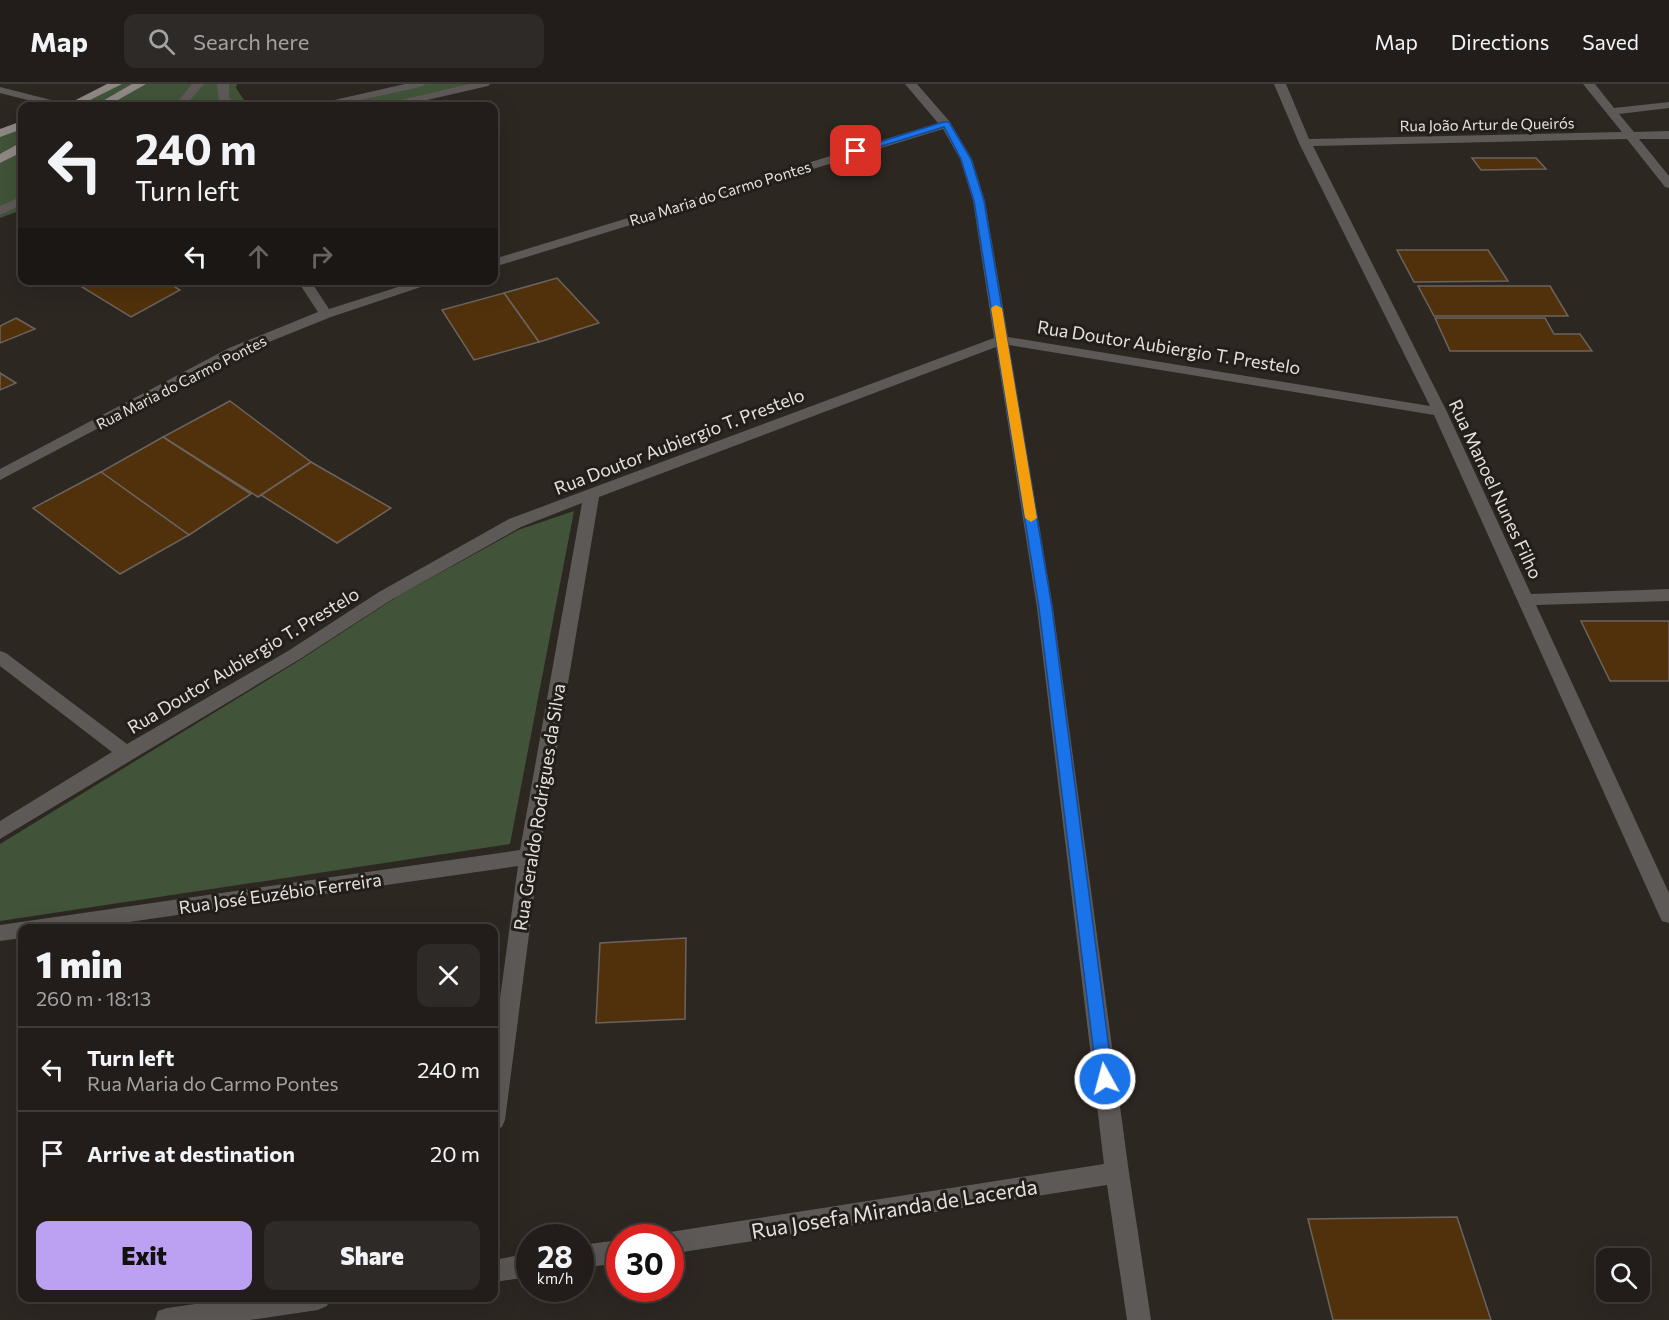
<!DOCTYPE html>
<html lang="en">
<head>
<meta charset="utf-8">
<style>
  :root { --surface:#221d1a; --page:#2e2a27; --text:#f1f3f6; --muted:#a2a2a2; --line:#3f3b39; --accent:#bca0f2 }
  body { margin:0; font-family:Commissioner,sans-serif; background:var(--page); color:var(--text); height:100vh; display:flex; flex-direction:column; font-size:22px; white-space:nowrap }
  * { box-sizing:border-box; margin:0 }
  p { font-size:20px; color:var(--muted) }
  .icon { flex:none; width:33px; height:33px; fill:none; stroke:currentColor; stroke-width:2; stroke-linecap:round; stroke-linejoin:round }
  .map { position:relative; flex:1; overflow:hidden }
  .sheet { position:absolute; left:18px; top:840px; width:480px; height:378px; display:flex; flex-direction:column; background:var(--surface); border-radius:12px; box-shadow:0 6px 24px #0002,0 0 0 2px var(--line) }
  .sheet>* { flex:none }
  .top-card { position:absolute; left:18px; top:18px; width:480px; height:183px; border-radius:12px; box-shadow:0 6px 24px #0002,0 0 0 2px var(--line); background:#221d1a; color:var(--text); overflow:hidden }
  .controls { position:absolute; left:1596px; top:1164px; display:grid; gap:12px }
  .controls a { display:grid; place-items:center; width:54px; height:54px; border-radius:12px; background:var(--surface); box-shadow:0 6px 24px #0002,0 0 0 2px var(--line); font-size:30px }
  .speed { position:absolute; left:516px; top:1140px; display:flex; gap:12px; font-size:30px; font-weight:700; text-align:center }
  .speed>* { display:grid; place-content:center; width:78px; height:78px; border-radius:50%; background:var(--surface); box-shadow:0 6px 24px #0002,0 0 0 2px var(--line); line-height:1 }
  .speed small { font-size:15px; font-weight:400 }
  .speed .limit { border:9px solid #d22; background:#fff; color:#111 }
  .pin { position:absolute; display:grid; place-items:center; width:51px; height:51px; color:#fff; margin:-26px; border-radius:12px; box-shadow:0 3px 9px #0006 }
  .me { position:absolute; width:66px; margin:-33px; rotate:353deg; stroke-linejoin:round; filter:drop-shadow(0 0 4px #0008) }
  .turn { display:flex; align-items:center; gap:21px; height:126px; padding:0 18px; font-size:27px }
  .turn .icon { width:78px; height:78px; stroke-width:2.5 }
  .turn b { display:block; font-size:42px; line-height:51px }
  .lanes { display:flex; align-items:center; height:57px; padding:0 18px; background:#0003; justify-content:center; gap:30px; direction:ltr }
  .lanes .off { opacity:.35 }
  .round { display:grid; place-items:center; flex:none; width:63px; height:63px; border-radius:12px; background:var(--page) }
  .summary { display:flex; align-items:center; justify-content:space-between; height:102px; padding:0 18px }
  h1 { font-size:36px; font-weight:800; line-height:45px }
  .button { display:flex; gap:12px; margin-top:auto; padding:12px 18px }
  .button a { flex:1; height:69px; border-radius:12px; background:var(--accent); color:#111; font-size:24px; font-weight:800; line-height:69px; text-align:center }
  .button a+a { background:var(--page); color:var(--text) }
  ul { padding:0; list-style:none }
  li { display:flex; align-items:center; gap:18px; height:84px; padding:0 18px; border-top:2px solid var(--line) }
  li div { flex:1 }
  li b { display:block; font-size:22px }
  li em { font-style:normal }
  header { display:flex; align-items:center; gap:36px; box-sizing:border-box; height:84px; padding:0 30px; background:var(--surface); border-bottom:2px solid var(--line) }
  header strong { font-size:28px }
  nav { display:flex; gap:33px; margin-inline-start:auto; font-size:21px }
  .search { width:420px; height:54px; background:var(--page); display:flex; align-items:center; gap:15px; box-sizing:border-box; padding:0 21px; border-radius:12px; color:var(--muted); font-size:22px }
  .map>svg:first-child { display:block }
</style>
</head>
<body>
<header>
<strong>Map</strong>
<div class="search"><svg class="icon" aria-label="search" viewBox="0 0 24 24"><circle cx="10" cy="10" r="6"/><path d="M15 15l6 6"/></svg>Search here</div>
<nav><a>Map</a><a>Directions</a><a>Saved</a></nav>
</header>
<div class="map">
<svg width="1669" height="1236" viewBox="0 0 1669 1236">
  <rect width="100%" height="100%" fill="#2d2722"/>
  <g fill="#415338">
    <polygon points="114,0 237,0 236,4 244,16 263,22 70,22"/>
    <polygon points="420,0 484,0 388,22 330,22"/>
    <polygon points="22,41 22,126 0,134 0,49"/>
    <polygon points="574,427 510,760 0,837 0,760 300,576 398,512 518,446"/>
  </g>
  <g fill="#51310b" stroke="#6b645e" stroke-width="1.5">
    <polygon points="1472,74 1536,74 1546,85 1481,86"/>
    <polygon points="1397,166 1488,166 1508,197 1414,198"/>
    <polygon points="557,194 599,239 539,258 504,209"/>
    <polygon points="93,196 164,196 180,206 131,233 82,203"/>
    <polygon points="1418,202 1550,202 1568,232 1434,232"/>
    <polygon points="504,209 539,258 474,276 442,226"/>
    <polygon points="16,234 35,245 0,259 0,242"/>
    <polygon points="1435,234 1545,234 1554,250 1580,250 1592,267 1450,267"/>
    <polygon points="0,289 16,299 0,306"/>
    <polygon points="230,317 311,378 258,413 163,353"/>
    <polygon points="163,353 251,410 189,451 101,388"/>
    <polygon points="311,378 391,424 337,459 261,411"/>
    <polygon points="101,388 189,451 120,490 33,424"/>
    <polygon points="1581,537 1669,537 1669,597 1610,597"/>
    <polygon points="686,854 685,935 596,939 600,859"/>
    <polygon points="1457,1133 1491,1236 1333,1236 1308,1135"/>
  </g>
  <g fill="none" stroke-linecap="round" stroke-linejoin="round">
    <g fill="#5d5957" fill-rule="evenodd">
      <polygon points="192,0 204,0 185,22 174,22"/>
      <polygon points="217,0 229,0 229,14 241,20 242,22 228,22 219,18"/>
      <polygon points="405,0 426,0 420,3 334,22 315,22 321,19"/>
      <polygon points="469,0 490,0 488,2 401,22 382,22 384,20"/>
      <polygon points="905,0 917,0 950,38 972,75 985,117 1008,253 1430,322 1299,59 1274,0 1286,0 1309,55 1622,48 1583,0 1595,0 1614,24 1669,18 1669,24 1619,30 1634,48 1669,47 1669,55 1639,55 1669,92 1669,104 1665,103 1627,55 1313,62 1447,328 1531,510 1669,505 1669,517 1536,521 1669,809 1669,839 1662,837 1659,831 1434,331 1009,261 1053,524 1129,1089 1151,1236 1127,1236 1107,1101 670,1170 670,1154 660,1154 670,1148 1104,1080 1037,524 996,263 599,413 539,773 505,1036 502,1043 494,1046 494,958 518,782 87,844 22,844 22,854 0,857 0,841 520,766 582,419 521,443 391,516 300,575 0,755 0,737 112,668 0,582 0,567 6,569 127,660 288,567 379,508 509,435 994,254 973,117 960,75 943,45 494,183 494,175 938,39"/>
      <polygon points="0,3 67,20 69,22 51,22 0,9"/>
      <polygon points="22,112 22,121 0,131 0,122"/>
      <polygon points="297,196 310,196 329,225 420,196 442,196 331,233 239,270 0,396 0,385 229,264 318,228"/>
      <polygon points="620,1156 620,1179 580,1184 580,1161"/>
      <polygon points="530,1169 530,1193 494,1198 494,1176"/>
      <polygon points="238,1214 330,1214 327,1222 318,1226 250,1236 155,1236 158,1227 167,1224"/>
    </g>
    <g fill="#908884" fill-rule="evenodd">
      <polygon points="107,0 122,0 78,22 64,22"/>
      <polygon points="132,0 146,0 109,21 101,21 99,19"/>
      <polygon points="22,37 22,45 0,53 0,45"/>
      <polygon points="18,60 22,60 22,68 0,79 0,70"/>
    </g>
  </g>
  <polygon fill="#1a73e8" stroke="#114b97" stroke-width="1.5" points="943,38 949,38 971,75 984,117 1052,524 1113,995 1111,1000 1105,1002 1099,1000 1097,995 1039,524 974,117 961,75 944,43 859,69 851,67"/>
  <polygon fill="#f59e0b" points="996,221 1002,224 1037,434 1031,438 1025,434 991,224"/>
  <g text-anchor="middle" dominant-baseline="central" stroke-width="6" stroke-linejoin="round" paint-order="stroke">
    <g font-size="15" fill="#e5e1de" stroke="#231e19">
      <text transform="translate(1487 40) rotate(-1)">Rua João Artur de Queirós</text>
      <text transform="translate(720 109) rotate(-17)">Rua Maria do Carmo Pontes</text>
      <text transform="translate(181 298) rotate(-27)">Rua Maria do Carmo Pontes</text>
    </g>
    <g font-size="18" fill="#e5e1de" stroke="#231e19">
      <text transform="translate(1169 263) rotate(9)">Rua Doutor Aubiergio T. Prestelo</text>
      <text transform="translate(679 357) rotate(-21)">Rua Doutor Aubiergio T. Prestelo</text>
      <text transform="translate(1496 405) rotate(65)">Rua Manoel Nunes Filho</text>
      <text transform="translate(243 576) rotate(-31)">Rua Doutor Aubiergio T. Prestelo</text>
      <text transform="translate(539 723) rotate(-81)">Rua Geraldo Rodrigues da Silva</text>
      <text transform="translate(280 809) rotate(-8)">Rua José Euzébio Ferreira</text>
    </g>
    <g font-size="21" fill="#e5e1de" stroke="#231e19">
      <text transform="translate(894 1124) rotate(-9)">Rua Josefa Miranda de Lacerda</text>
    </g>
  </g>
</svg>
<div class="controls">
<a><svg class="icon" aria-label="search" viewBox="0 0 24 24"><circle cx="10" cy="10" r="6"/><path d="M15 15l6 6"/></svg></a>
</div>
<div class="speed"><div>28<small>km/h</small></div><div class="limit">30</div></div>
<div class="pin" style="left:856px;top:67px;background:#d93025"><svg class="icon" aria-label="arrive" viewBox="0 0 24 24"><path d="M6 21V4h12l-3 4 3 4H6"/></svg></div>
<svg class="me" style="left:1105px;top:995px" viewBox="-20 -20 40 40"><circle r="17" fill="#1a73e8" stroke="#fff" stroke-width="3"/><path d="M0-11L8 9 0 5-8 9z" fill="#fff"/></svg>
<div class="top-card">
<div class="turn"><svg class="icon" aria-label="left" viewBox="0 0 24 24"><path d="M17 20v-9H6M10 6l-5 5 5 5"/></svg><div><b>240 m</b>Turn left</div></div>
<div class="lanes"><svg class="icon" aria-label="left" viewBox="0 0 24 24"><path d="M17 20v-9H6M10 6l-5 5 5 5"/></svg><svg class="icon off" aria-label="ahead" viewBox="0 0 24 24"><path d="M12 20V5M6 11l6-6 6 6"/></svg><svg class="icon off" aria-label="right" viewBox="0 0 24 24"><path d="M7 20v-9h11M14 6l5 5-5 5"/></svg></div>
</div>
<section class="sheet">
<div class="summary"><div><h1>1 min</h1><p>260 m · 18:13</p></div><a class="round"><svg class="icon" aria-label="close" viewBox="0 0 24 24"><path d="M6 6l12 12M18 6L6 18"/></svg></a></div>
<ul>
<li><svg class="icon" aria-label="left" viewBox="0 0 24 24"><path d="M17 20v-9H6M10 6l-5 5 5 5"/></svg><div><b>Turn left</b><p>Rua Maria do Carmo Pontes</p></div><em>240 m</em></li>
<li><svg class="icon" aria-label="arrive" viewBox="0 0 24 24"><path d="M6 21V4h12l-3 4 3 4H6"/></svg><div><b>Arrive at destination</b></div><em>20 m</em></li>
</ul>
<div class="button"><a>Exit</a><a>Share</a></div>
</section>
</div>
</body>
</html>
